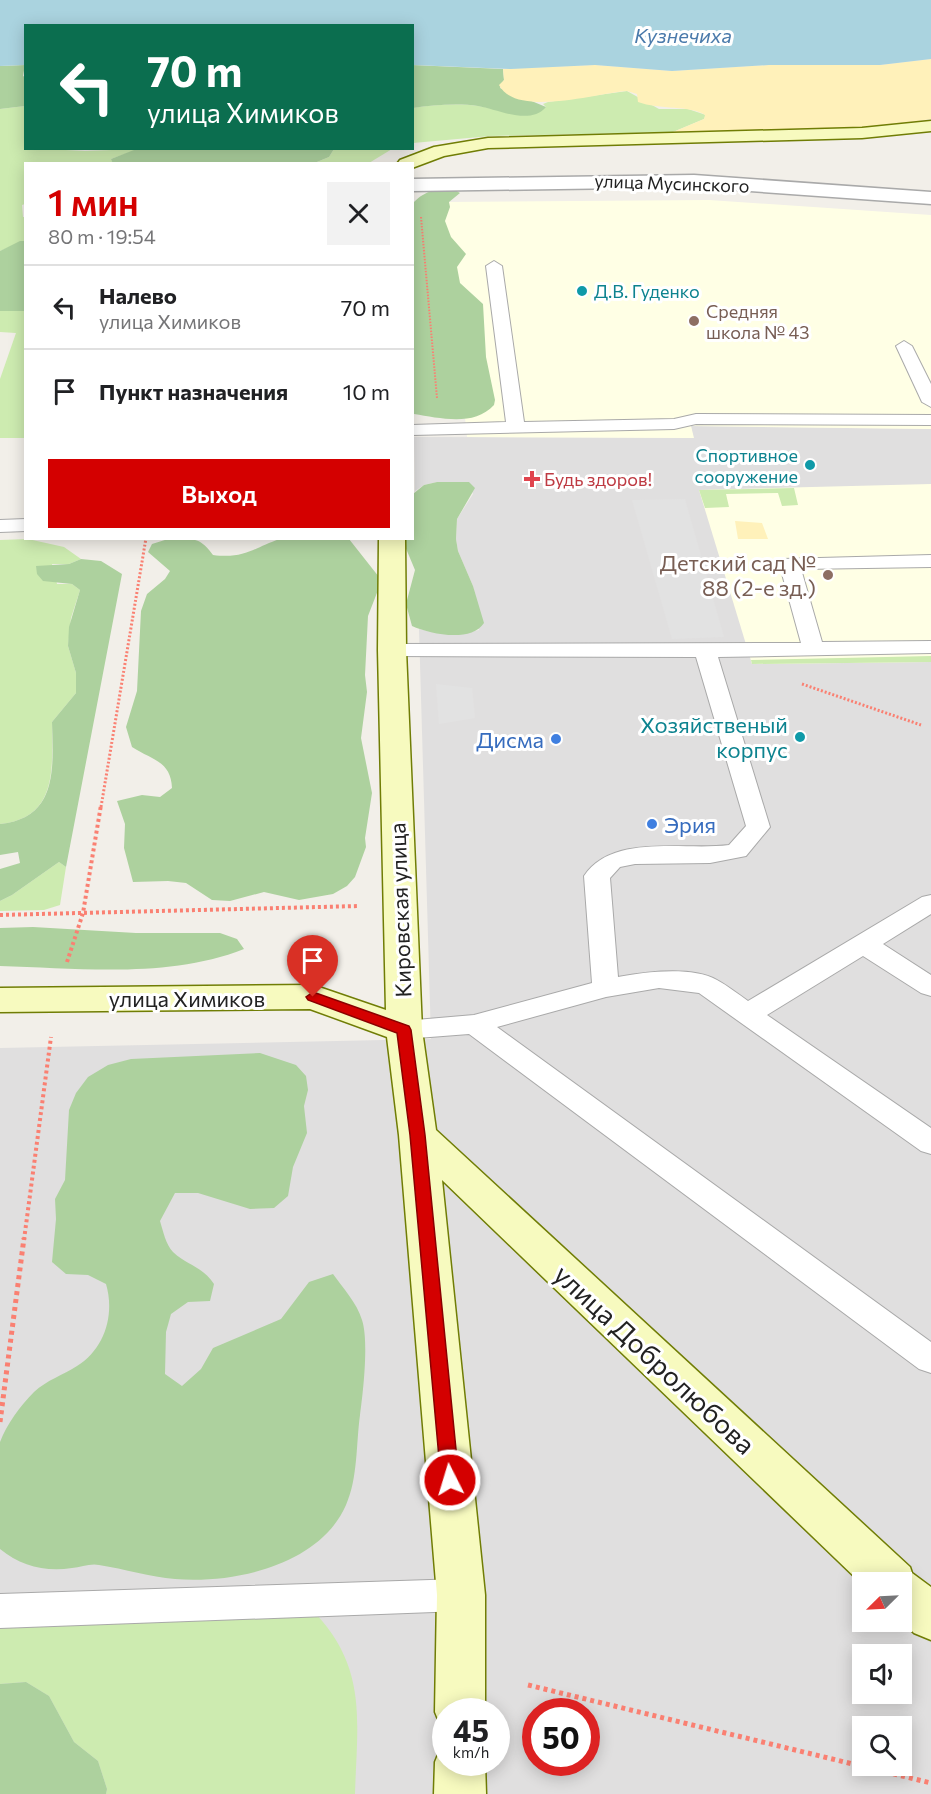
<!DOCTYPE html>
<html lang="ru">
<head>
<meta charset="utf-8">
<style>
  :root { --surface:#fff; --page:#f2f2f2; --text:#202124; --muted:#757577; --line:#e0e0e0; --accent:#d40000 }
  body { margin:0; font-family:Commissioner,sans-serif; background:var(--page); color:var(--text); height:100vh; display:flex; flex-direction:column; font-size:22px; white-space:nowrap }
  * { box-sizing:border-box; margin:0 }
  p { font-size:20px; color:var(--muted) }
  .icon { flex:none; width:33px; height:33px; fill:none; stroke:currentColor; stroke-width:2; stroke-linecap:round; stroke-linejoin:round }
  .map { position:relative; flex:1; overflow:hidden }
  .side { position:absolute; left:24px; top:162px; width:390px; height:378px; display:flex; flex-direction:column; background:var(--surface); border-radius:0px; box-shadow:0 3px 15px #0003 }
  .side>* { flex:none }
  .hud { position:absolute; left:24px; top:24px; width:390px; height:126px; border-radius:0px; box-shadow:0 3px 15px #0003; background:#0b6e4f; color:#fff; overflow:hidden }
  .needle { width:39px; rotate:246deg }
  .fabs { position:absolute; left:852px; top:1572px; display:grid; gap:12px }
  .fabs a { display:grid; place-items:center; width:60px; height:60px; border-radius:0px; background:var(--surface); box-shadow:0 3px 15px #0003; font-size:30px }
  .speed { position:absolute; left:432px; top:1698px; display:flex; gap:12px; font-size:30px; font-weight:700; text-align:center }
  .speed>* { display:grid; place-content:center; width:78px; height:78px; border-radius:50%; background:var(--surface); box-shadow:0 3px 15px #0003; line-height:1 }
  .speed small { font-size:15px; font-weight:400 }
  .speed .limit { border:9px solid #d22; background:#fff; color:#111 }
  .pin { position:absolute; display:grid; place-items:center; width:51px; height:51px; color:#fff; margin:-62px -26px; border-radius:50% 50% 50% 0; rotate:-45deg; box-shadow:0 0 6px #0007 }
  .pin .icon { rotate:45deg }
  .me { position:absolute; width:66px; margin:-33px; rotate:355deg; stroke-linejoin:round; filter:drop-shadow(0 0 4px #0008) }
  .turn { display:flex; align-items:center; gap:21px; height:126px; padding:0 24px; font-size:27px }
  .turn .icon { width:78px; height:78px; stroke-width:2.5 }
  .turn b { display:block; font-size:42px; line-height:51px }
  .round { display:grid; place-items:center; flex:none; width:63px; height:63px; border-radius:0px; background:var(--page) }
  .summary { display:flex; align-items:center; justify-content:space-between; height:102px; padding:0 24px }
  h1 { font-size:36px; font-weight:600; line-height:45px; color:var(--accent) }
  .action { display:flex; gap:12px; margin-top:auto; padding:12px 24px }
  .action a { flex:1; height:69px; border-radius:0px; background:var(--accent); color:#fff; font-size:24px; font-weight:600; line-height:69px; text-align:center }
  ul { padding:0; list-style:none }
  li { display:flex; align-items:center; gap:18px; height:84px; padding:0 24px; border-top:2px solid var(--line) }
  li div { flex:1 }
  li b { display:block; font-size:22px }
  li em { font-style:normal }
  .map>svg:first-child { display:block }
</style>
</head>
<body>
<div class="map">
<svg width="931" height="1794" viewBox="0 0 931 1794">
  <rect width="100%" height="100%" fill="#f2efe9"/>
  <path fill="#e0dfdf" fill-rule="evenodd" d="M691,426L931,429V1794H0V1048L431,1039L419,629L453,635L479,630L473,586L458,551L456,539L457,519L473,494L469,482H437L424,485L415,491L414,437L693,438ZM862,1582H902V1622H862ZM862,1654H902V1694H862ZM446,1712H496V1762H446ZM536,1712H586V1762H536ZM862,1726H902V1766H862Z"/>
  <g fill="#ffffe5">
    <polygon points="709,200 931,215 931,429 691,426 694,438 467,437 443,202"/>
    <polygon points="931,484 931,662 752,664 699,490"/>
  </g>
  <g fill="#cdebb0">
    <path d="M627,91L659,109H688L706,115L704,119L673,132L491,136L413,143L412,108C433,105 457,103 478,106C508,110 513,121 546,107L543,104L548,102Z"/>
    <polygon points="25,106 26,148 85,151 139,149 111,159 113,163 26,164 25,204 22,205 23,217 25,217 25,241 0,251 0,109"/>
    <polygon points="334,149 392,149 369,163 312,164 329,157"/>
    <polygon points="0,311 25,311 25,438 0,438 0,379 16,333 0,332"/>
    <polygon points="794,488 798,505 782,506 778,493 726,494 729,507 705,508 699,490"/>
    <path d="M28,539L64,547L81,559L69,564H52L57,584H72L80,590L71,618L68,646L76,673V693L52,722C52,766 59,818 0,824V540Z"/>
    <polygon points="931,656 931,662 752,664 751,660"/>
    <polygon points="59,862 66,867 60,905 44,910 0,911 0,901 12,895"/>
    <path d="M315,1613C368,1669 357,1723 355,1794H106L107,1789L98,1761L74,1742L49,1696L26,1682L0,1684V1617Z"/>
  </g>
  <g fill="#add19e">
    <polygon points="25,65 23,76 25,77 25,106 0,109 0,66"/>
    <path d="M412,65L503,69L504,80L500,88L546,107C530,126 497,109 478,106C458,103 433,105 413,108Z"/>
    <polygon points="139,148 334,148 334,149 329,157 312,164 113,164 111,159"/>
    <path d="M453,189L460,193L449,202L450,207L445,221L451,237L466,254L457,267L460,283L483,304L486,357L495,400L494,405C474,427 440,418 414,414L412,407V220L414,202C426,190 437,189 453,189Z"/>
    <polygon points="20,241 25,241 25,311 0,311 0,251"/>
    <path d="M437,482H469L475,488L457,519L456,539L458,551L473,586L484,623C471,643 430,634 412,626L406,604L415,570L402,539L412,538L413,494L424,485Z"/>
    <path d="M168,539C191,539 199,535 213,555C245,559 253,548 280,539C292,535 334,539 349,539L379,577L380,585L368,616L365,675L367,692L361,738L372,793L365,838L366,847L355,877L347,886L333,894L299,900L264,892L230,901L212,900L186,883L168,881L133,882L124,848L125,824L117,801L142,795L160,797L172,788C171,761 152,760 132,747L126,727L137,691L141,611L147,594L165,579L170,571L148,552L152,544Z"/>
    <path d="M81,559L101,561L122,574L66,867L59,862L12,895L0,901V869L20,863L18,852L0,855V824C59,818 53,766 52,722L76,693V673L68,646L69,627L80,590L72,584L43,581L37,574L36,566L69,564Z"/>
    <path d="M33,927L136,933H220L237,939L244,949C168,979 79,968 0,966V928Z"/>
    <path d="M260,1053L296,1065L306,1076L308,1090L304,1106L307,1133L293,1167L288,1196L274,1208L250,1209L198,1193H175L160,1221C163,1231 166,1245 173,1252C188,1266 202,1266 214,1284L210,1301L188,1302L171,1314L166,1332L165,1374L182,1386L201,1369L213,1348L281,1319L309,1282L333,1274C343,1288 357,1303 362,1320C369,1341 363,1393 360,1415C356,1444 358,1478 346,1505C320,1565 234,1584 175,1579C150,1577 125,1569 99,1565C91,1563 81,1567 72,1568C45,1572 21,1566 0,1549V1442C7,1424 20,1406 34,1392C47,1380 63,1375 77,1366C105,1349 115,1314 106,1284L88,1275L66,1274L52,1262L56,1219L55,1199L65,1180L69,1110L76,1093L88,1077L108,1065L131,1059Z"/>
    <polygon points="26,1682 49,1696 74,1742 98,1761 107,1789 106,1794 0,1794 0,1684"/>
  </g>
  <g fill="#fff1ba">
    <path d="M931,59V119L870,129L673,132L704,119L705,115C691,105 659,110 638,102L637,94L627,91C597,93 516,118 499,85L504,80L503,69L595,65L672,71L769,65H880Z"/>
    <polygon points="735,521 762,523 768,539 738,539"/>
  </g>
  <g fill="#e2e2e2">
    <polygon points="685,499 724,637 672,639 632,500"/>
    <polygon points="436,684 472,688 475,718 439,724"/>
  </g>
  <polygon fill="#aad3df" points="0,0 931,0 931,59 880,65 769,65 672,71 595,65 511,69 413,65 412,26 26,26 25,65 0,66"/>
  <g fill="none" stroke-linecap="round" stroke-linejoin="round">
    <defs>
      <g id="lane">
        <polygon points="494,261 502,266 524,422 674,419 696,414 931,415 931,425 696,424 674,429 412,435 412,425 506,422 486,266"/>
        <polygon points="904,341 912,346 931,384 931,407 922,402 896,346"/>
        <polygon points="26,519 26,531 0,532 0,520"/>
        <path d="M931,555V567L801,569L822,642L931,641V653L718,657L770,827L746,856L710,863L635,864L620,867L610,878L618,977C645,972 692,966 717,980C728,986 738,994 748,1001L922,897L931,895V914L883,944L931,975V996L921,993L863,956L767,1015L931,1128V1154L921,1151L699,993L659,988L606,997L497,1027L931,1342V1373L919,1369L469,1034L404,1039L394,1037L390,1030L394,1023L404,1021L474,1015L592,983L584,876C613,833 684,851 729,845L746,826L696,657L392,656L384,655L381,650L384,645L392,644L801,643L779,563L782,559Z"/>
        <polygon points="461,1579 474,1583 479,1595 474,1607 461,1611 0,1628 0,1594"/>
      </g>
      <polygon id="street" points="694,175 931,192 931,204 694,187 412,191 412,179"/>
      <g id="secondary">
        <polygon points="931,121 931,131 862,138 488,148 444,156 412,168 412,164 397,164 400,160 434,147 488,138 862,128"/>
        <polygon points="379,538 405,538 406,650 422,1030 436,1130 910,1567 912,1573 931,1587 931,1640 914,1633 902,1621 902,1582 862,1584 442,1180 485,1595 485,1712 446,1712 446,1730 442,1729 435,1712 437,1595 399,1135 387,1037 310,1009 0,1012 0,988 313,985 386,1010 378,650"/>
        <polygon points="446,1743 446,1762 485,1762 486,1794 434,1794 435,1762 442,1745"/>
      </g>
    </defs>
    <use href="#lane" stroke="#a9a9a9" stroke-width="2"/>
    <use href="#street" stroke="#a9a9a9" stroke-width="3"/>
    <use href="#secondary" stroke="#707d05" stroke-width="3"/>
    <polyline stroke="#fa8072" stroke-width="2" stroke-dasharray="1.5 1.5" stroke-linecap="butt" points="421,217 437,398"/>
    <g stroke="#fa8072" stroke-width="3" stroke-dasharray="2 2" stroke-linecap="butt">
      <polyline points="802,684 921,725"/>
      <polyline points="101,807 146,538"/>
    </g>
    <g stroke="#fa8072" stroke-width="4" stroke-dasharray="3 3" stroke-linecap="butt">
      <polyline points="0,915 359,906"/>
      <polyline points="67,962 83,913 101,805"/>
      <polyline points="24,1240 51,1037"/>
    </g>
    <g stroke="#fa8072" stroke-width="5" stroke-dasharray="4 4" stroke-linecap="butt">
      <polyline points="0,1422 24,1238"/>
      <polyline points="528,1685 931,1783"/>
    </g>
    <use href="#lane" fill="#fff" fill-rule="evenodd"/>
    <use href="#street" fill="#fff" fill-rule="evenodd"/>
    <use href="#secondary" fill="#f7fabf" fill-rule="evenodd"/>
  </g>
  <polygon fill="#d40000" stroke="#8a0000" stroke-width="1.5" points="313,992 409,1026 411,1030 425,1135 459,1480 457,1486 450,1488 443,1486 441,1480 410,1135 397,1033 308,1000 306,997"/>
  <g fill="#0f9aa8" stroke="#fff" stroke-width="2">
    <circle cx="582" cy="291" r="6"/>
    <circle cx="810" cy="465" r="6"/>
    <circle cx="800" cy="737" r="6"/>
  </g>
  <g fill="#8d6e63" stroke="#fff" stroke-width="2">
    <circle cx="694" cy="321" r="6"/>
    <circle cx="828" cy="575" r="6"/>
  </g>
  <path fill="#e0444e" stroke="#fff" stroke-width="2" d="M529 470h6v6h6v6h-6v6h-6v-6h-6v-6h6z"/>
  <g fill="#3f7fe0" stroke="#fff" stroke-width="2">
    <circle cx="556" cy="739" r="6"/>
    <circle cx="652" cy="824" r="6"/>
  </g>
  <g text-anchor="middle" dominant-baseline="central" stroke-width="6" stroke-linejoin="round" paint-order="stroke">
    <g font-size="18" fill="#222" stroke="#fff">
      <text transform="translate(672 183) rotate(2)">улица Мусинского</text>
    </g>
    <g font-size="18" fill="#0d838f" stroke="#fff" text-anchor="start">
      <text x="594" y="291">Д.В. Гуденко</text>
      <text x="798" y="455" text-anchor="end">Спортивное<tspan x="798" dy="21">сооружение</tspan></text>
    </g>
    <g font-size="18" fill="#785e54" stroke="#fff" text-anchor="start">
      <text x="706" y="311">Средняя<tspan x="706" dy="21">школа № 43</tspan></text>
    </g>
    <g font-size="18" fill="#be3a42" stroke="#fff" text-anchor="start">
      <text x="544" y="479">Будь здоров!</text>
    </g>
    <g font-size="20" font-style="italic" fill="#4a7aab" stroke="#fff">
      <text x="683" y="35">Кузнечиха</text>
    </g>
    <g font-size="22" fill="#785e54" stroke="#fff" text-anchor="end">
      <text x="816" y="562">Детский сад №<tspan x="816" dy="25">88 (2-е зд.)</tspan></text>
    </g>
    <g font-size="22" fill="#0d838f" stroke="#fff" text-anchor="end">
      <text x="788" y="724">Хозяйственый<tspan x="788" dy="25">корпус</tspan></text>
    </g>
    <g font-size="22" fill="#366cbe" stroke="#fff" text-anchor="end">
      <text x="544" y="739">Дисма</text>
      <text x="664" y="824" text-anchor="start">Эрия</text>
    </g>
    <g font-size="22" fill="#222" stroke="#fff">
      <text transform="translate(400 910) rotate(-92)">Кировская улица</text>
      <text x="187" y="998">улица Химиков</text>
    </g>
    <g font-size="27" fill="#222" stroke="#fff">
      <text transform="translate(655 1359) rotate(43)">улица Добролюбова</text>
    </g>
  </g>
</svg>
<div class="fabs">
<a><svg class="needle" viewBox="-14 -14 28 28"><path d="M0-13l5 13h-10z" fill="#e53935"/><path d="M0 13l5-13h-10z" fill="#757577"/></svg></a>
<a><svg class="icon" aria-label="sound" viewBox="0 0 24 24"><path d="M4 9h4l5-4v14l-5-4H4zM17 9q2 3 0 6"/></svg></a>
<a><svg class="icon" aria-label="search" viewBox="0 0 24 24"><circle cx="10" cy="10" r="6"/><path d="M15 15l6 6"/></svg></a>
</div>
<div class="speed"><div>45<small>km/h</small></div><div class="limit">50</div></div>
<div class="pin" style="left:313px;top:997px;background:#d93025"><svg class="icon" aria-label="arrive" viewBox="0 0 24 24"><path d="M6 21V4h12l-3 4 3 4H6"/></svg></div>
<svg class="me" style="left:450px;top:1480px" viewBox="-20 -20 40 40"><circle r="17" fill="#d40000" stroke="#fff" stroke-width="3"/><path d="M0-11L8 9 0 5-8 9z" fill="#fff"/></svg>
<div class="hud">
<div class="turn"><svg class="icon" aria-label="left" viewBox="0 0 24 24"><path d="M17 20v-9H6M10 6l-5 5 5 5"/></svg><div><b>70 m</b>улица Химиков</div></div>
</div>
<section class="side">
<div class="summary"><div><h1>1 мин</h1><p>80 m · 19:54</p></div><a class="round"><svg class="icon" aria-label="close" viewBox="0 0 24 24"><path d="M6 6l12 12M18 6L6 18"/></svg></a></div>
<ul>
<li><svg class="icon" aria-label="left" viewBox="0 0 24 24"><path d="M17 20v-9H6M10 6l-5 5 5 5"/></svg><div><b>Налево</b><p>улица Химиков</p></div><em>70 m</em></li>
<li><svg class="icon" aria-label="arrive" viewBox="0 0 24 24"><path d="M6 21V4h12l-3 4 3 4H6"/></svg><div><b>Пункт назначения</b></div><em>10 m</em></li>
</ul>
<div class="action"><a>Выход</a></div>
</section>
</div>
</body>
</html>
